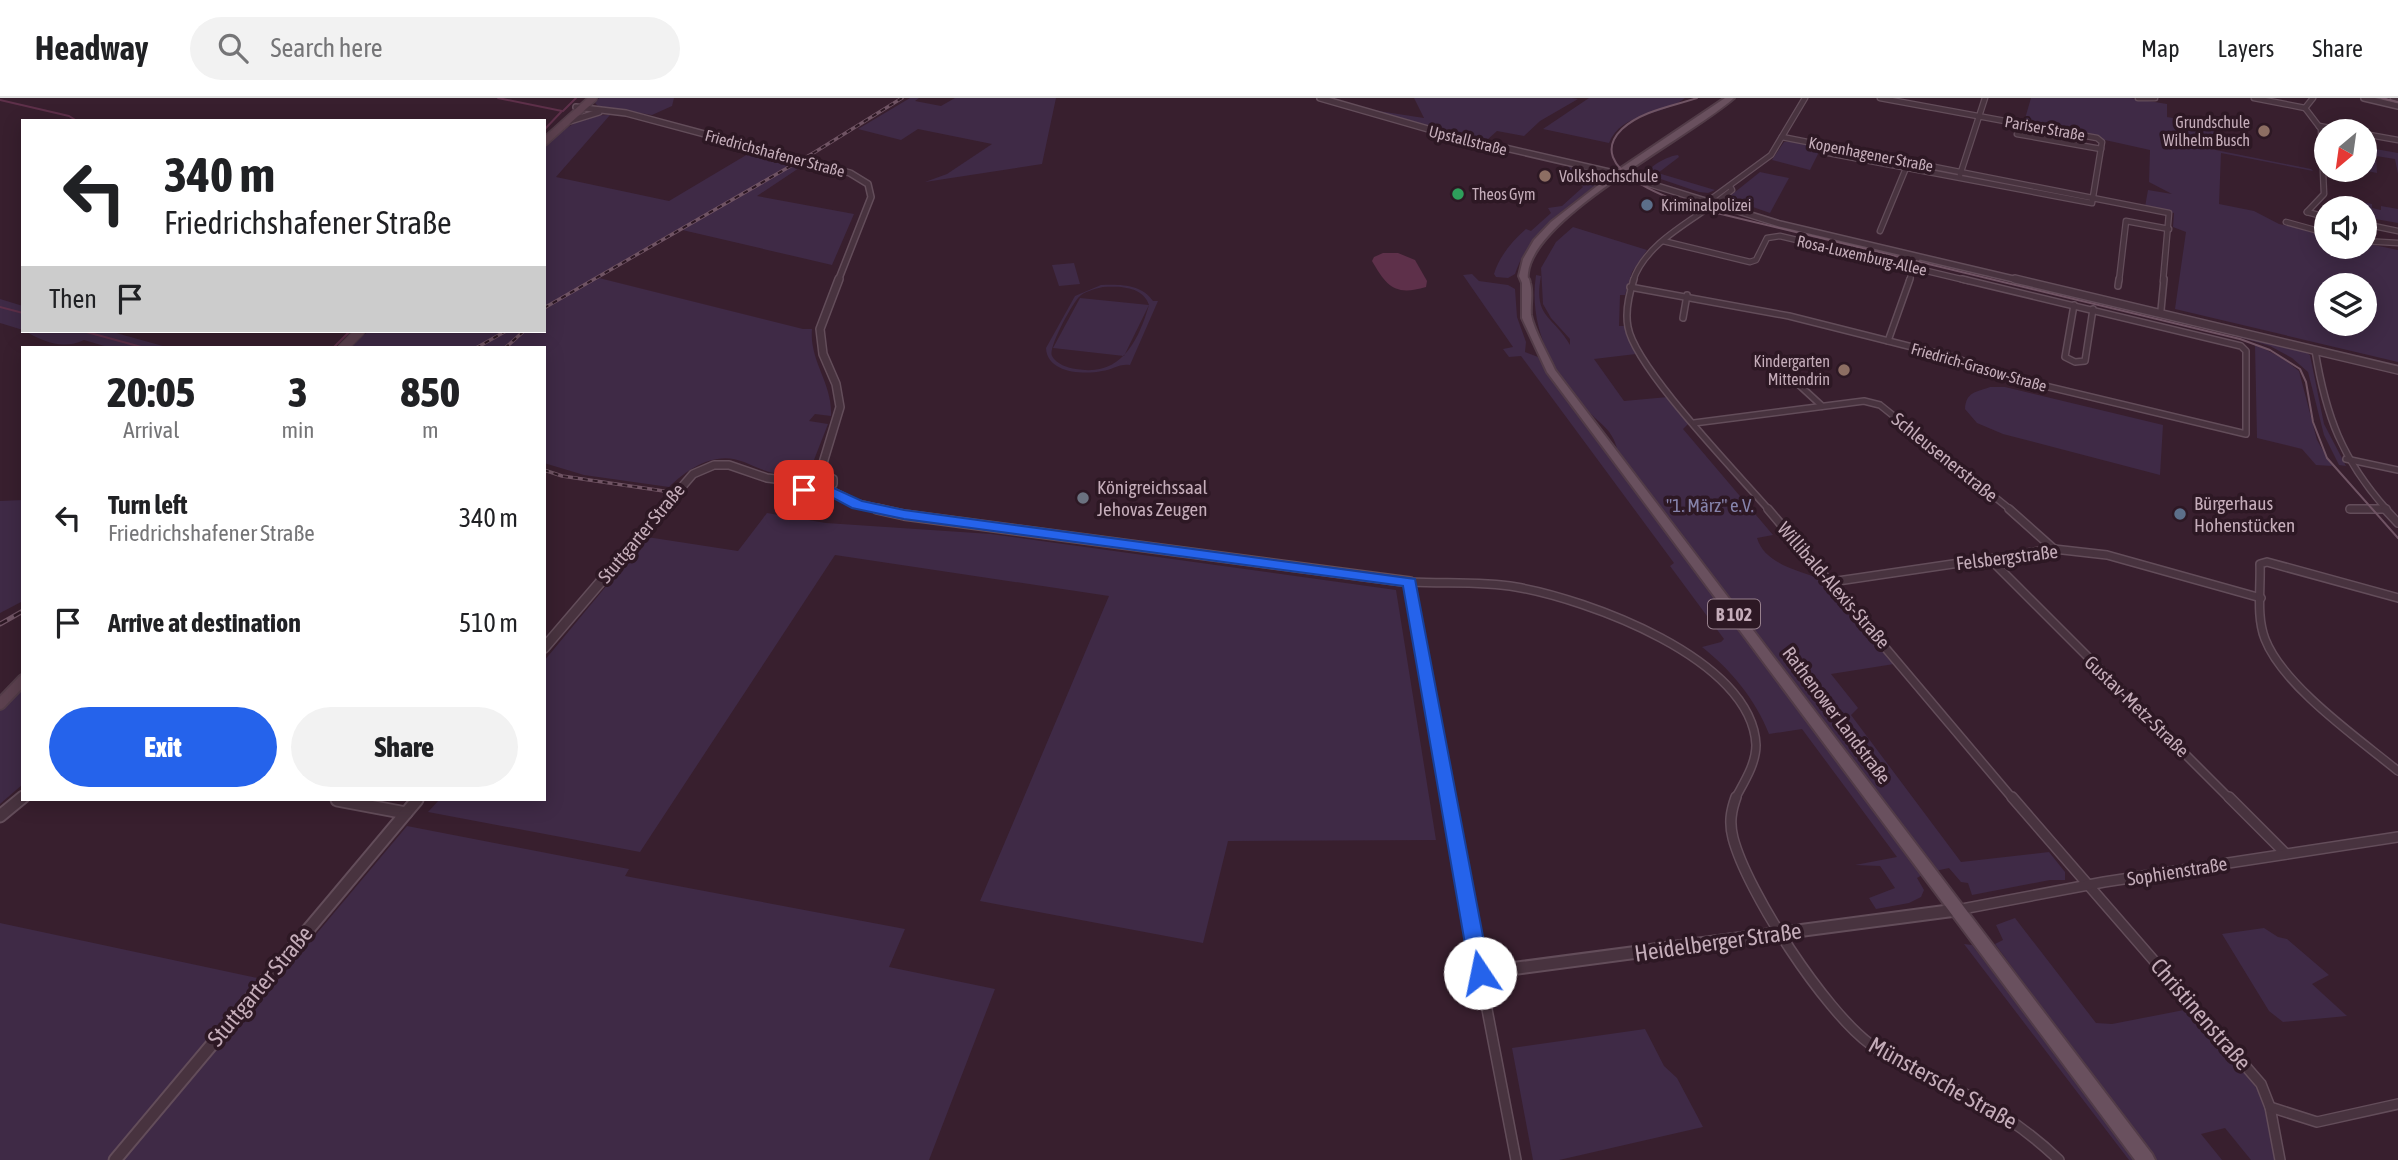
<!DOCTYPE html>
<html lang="en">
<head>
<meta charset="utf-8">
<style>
  :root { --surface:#fff; --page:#f2f2f2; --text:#202124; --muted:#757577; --line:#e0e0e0; --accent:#2563eb }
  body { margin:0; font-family:"Asap Condensed",sans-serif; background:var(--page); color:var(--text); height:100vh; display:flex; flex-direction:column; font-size:26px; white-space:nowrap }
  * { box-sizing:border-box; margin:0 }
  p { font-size:23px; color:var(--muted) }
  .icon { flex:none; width:38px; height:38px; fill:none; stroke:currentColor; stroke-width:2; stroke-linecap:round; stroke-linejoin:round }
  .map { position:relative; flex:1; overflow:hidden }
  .drawer { position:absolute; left:21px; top:248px; width:525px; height:455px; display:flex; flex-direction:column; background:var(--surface); border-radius:0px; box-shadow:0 4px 18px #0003 }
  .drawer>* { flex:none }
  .banner { position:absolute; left:21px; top:21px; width:525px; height:214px; border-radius:0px; box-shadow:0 4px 18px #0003; background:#fff; color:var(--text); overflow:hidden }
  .needle { width:46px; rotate:209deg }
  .fabs { position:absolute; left:2314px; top:21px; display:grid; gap:14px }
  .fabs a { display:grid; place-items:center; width:63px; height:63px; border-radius:50%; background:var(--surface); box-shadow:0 4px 18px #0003; font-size:35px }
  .pin { position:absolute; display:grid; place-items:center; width:60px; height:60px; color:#fff; margin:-30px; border-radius:14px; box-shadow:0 4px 10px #0006 }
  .me { position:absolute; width:77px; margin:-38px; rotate:349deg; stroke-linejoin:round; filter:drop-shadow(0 0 5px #0008) }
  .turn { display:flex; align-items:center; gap:24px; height:147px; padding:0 28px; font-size:32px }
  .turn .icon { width:91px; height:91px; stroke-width:2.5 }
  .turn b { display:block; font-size:49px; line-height:60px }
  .then { display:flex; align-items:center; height:66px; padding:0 28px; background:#0003; gap:14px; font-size:26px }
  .eta { display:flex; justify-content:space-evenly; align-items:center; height:119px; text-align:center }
  .eta b { font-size:42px; font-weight:800; line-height:49px }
  .cta { display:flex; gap:14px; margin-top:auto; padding:14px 28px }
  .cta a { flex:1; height:80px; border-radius:42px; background:var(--accent); color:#fff; font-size:28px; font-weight:800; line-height:80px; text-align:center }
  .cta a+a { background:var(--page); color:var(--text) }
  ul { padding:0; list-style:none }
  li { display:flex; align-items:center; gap:21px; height:105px; padding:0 28px }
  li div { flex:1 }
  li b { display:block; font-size:26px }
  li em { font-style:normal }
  header { display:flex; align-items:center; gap:42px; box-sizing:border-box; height:98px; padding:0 35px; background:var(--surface); border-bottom:2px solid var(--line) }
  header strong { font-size:33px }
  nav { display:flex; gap:38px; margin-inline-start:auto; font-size:24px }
  .search { width:490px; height:63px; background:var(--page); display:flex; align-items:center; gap:18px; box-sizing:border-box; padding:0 24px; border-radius:38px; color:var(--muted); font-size:26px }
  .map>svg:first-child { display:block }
</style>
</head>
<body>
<header>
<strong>Headway</strong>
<div class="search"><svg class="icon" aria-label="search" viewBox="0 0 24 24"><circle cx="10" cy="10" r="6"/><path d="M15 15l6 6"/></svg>Search here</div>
<nav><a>Map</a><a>Layers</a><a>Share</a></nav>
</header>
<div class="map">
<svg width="2398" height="1062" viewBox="0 0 2398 1062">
  <rect width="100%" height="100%" fill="#381f2e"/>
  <g fill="#3f2a46" fill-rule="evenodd">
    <polygon points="599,0 674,0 672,8 652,17 598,8 595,5"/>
    <polygon points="910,0 919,0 915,3 941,8 955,0 1056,0 1042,66 925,84 947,76 992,46 918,31 901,42 858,31"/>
    <polygon points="1414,0 1572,0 1578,1 1540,23 1524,38 1497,33 1487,42 1512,49 1506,49 1420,28 1372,12 1424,20"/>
    <path d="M1589,0H1685C1662,19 1622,13 1609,45L1543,31Z"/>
    <path d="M2031,0H2130L2167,6V19L2215,27L2214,41L2178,35L2176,44L2311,71L2313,73L2221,55L2219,106L2254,113L2279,126L2326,136V149H2364V145L2398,152V264L2175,211L2186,134L2173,129L2174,115L2145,109L2148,92L2172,96L2149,84L2150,52L2024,24ZM2326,187H2364V226H2326Z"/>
    <path d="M610,17L556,79L669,103L753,53L805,66L757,98L854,116L832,167L678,131L595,179L803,231H812C809,263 833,286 831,318L815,316L809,323L828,326L812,367C806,369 798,375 792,376C775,379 759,370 744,364C716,352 688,370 669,389L584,377L544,365V250H347L358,240L370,233H544V47C565,30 583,16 610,17Z"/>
    <polygon points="1794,43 1933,70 1951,74 1954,77 1827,52 1820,52 1810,72 1772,62 1784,44"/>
    <polygon points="2364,49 2398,55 2398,76 2395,61 2376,58 2377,75 2362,72"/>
    <path d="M1678,57L1679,59L1658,75L1715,92L1708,95L1699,94L1646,76C1651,67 1668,58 1678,57Z"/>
    <path d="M1569,69L1605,80C1569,109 1530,131 1515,176L1508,180L1496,179L1494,176C1499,159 1512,143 1526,131L1531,133L1551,115L1548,110L1562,108L1583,89L1567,71Z"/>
    <polygon points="1760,74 1789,80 1770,115 1730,101 1730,98"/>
    <polygon points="2350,102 2372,106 2372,110 2381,112 2381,108 2398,111 2398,125 2364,119 2364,110 2350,110"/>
    <path d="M1573,129L1647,152L1632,174L1625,197H1620L1619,228H1624L1636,256L1594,261L1624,303L1668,299L1690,324L1683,331L1773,437L1757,440C1765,467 1801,473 1824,482C1833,486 1884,553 1894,566L1831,576L1858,610L1851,617L1961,764L2049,754L2065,774V782H2050L1972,797L1968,785L1961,784L1949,770L1935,773L1617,351C1613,332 1600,326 1588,313C1553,277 1528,228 1536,177L1541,178C1533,220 1553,217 1570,247V241L1551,220L1543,206L1541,170L1556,144Z"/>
    <polygon points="1074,165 1080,186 1059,188 1052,167"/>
    <path d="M1472,176L1479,183L1508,187L1515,191L1517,219L1526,244L1525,254L1538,259L1546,274L1587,330L1922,777L1917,780L1924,792L1921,799L1909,805L1876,811L1869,800L1895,790L1880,768L1855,767L1897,759L1802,631L1769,636C1756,602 1730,571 1702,549L1721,544L1724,541L1670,468L1674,465L1521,258L1509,259L1503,251L1513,249L1463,177Z"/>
    <path d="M1101,187C1119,186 1142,186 1153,203H1158L1130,267C1120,265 1112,272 1102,273C1083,277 1047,275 1046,250L1075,198ZM1103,189C1119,188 1143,188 1149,207L1080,200L1053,250L1124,258L1149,207C1138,244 1121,279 1076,271C1068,270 1056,266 1052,258C1048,250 1071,208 1078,200C1084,193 1095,191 1103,189Z"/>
    <polygon points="0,201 23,208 23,232 0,225"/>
    <path d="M25,233H109L170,250H111L84,242C64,252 43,244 25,233Z"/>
    <polygon points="2229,236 2303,252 2310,257 2324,326 2346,368 2339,367 2324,337 2308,274 2292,260 2270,248"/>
    <polygon points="2255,246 2282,260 2299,273 2317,342 2332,368 2316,367 2302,351 2257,340"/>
    <path d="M1990,289H2005L2163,327L2160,377L2003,336L1977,325L1965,311C1966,294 1976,294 1990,289Z"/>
    <polygon points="23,402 23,503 0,515 0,403"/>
    <polygon points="767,415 826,425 991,436 1396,492 1436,742 1228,743 1203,845 980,803 1109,498 835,457 640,754 428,714 439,702 544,702 544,563 647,439 738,453"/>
    <polygon points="23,590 23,686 0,706 0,613"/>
    <polygon points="407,728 629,771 625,778 905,831 889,869 995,891 929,1062 0,1062 0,825 276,884"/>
    <polygon points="2015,820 2096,925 2112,926 2184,912 2228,963 2236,964 2262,997 2276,1062 2251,1062 2225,1030 2201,1036 2222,1062 2154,1062 1995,846 2003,842 1996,827"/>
    <polygon points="2264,830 2278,839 2287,841 2329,877 2312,886 2347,918 2283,924 2269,913 2222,836"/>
    <polygon points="1964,846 1972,847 2137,1062 2129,1062"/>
    <polygon points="1645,931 1664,968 1677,980 1703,1029 1559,1062 1533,1062 1512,950"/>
  </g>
  <path fill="#5e304a" d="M1383,155H1398L1415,162L1427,183L1426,189C1395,198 1387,189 1372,163L1374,159Z"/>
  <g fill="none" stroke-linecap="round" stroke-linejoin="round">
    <g stroke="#5e304a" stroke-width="2">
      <polyline points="498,0 562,13 544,32"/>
      <polyline points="0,2 69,18 77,23"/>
      <polyline points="563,13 576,0"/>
      <polyline points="0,209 23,215"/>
      <polyline points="83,233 145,250"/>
      <polyline points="333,250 350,233"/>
    </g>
    <defs>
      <g id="minor-far3">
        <polyline points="2138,0 2155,0"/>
        <polyline points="2254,0 2305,10"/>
        <polyline points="2393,0 2398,1"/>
        <polyline points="2319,28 2348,33"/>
        <polyline points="2017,36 2101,51"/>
        <polyline points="2364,36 2398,42"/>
        <polyline points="1782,39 2169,115 2163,183"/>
        <polyline points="1823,54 2092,105 2102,44 2097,40 1880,0"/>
        <polyline points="1960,77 1985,0"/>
        <polyline points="1711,101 1771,57 1805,0"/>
        <polyline points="1718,103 1732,92 1731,90"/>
        <polyline points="2307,114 2324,96 2321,31 2305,10 2313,0"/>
        <polyline points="2307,114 2326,119"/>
        <polyline points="2286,124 2326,135"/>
        <polyline points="2364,126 2398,133"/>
        <polyline points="1880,133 1906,70"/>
        <polyline points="1663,143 1750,164 1756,162 1767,140 1780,138 1969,183"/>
        <polyline points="2364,143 2398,145"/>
        <path d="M1633,183C1644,148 1686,126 1714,106"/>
        <polyline points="1909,183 1918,159"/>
        <polyline points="2119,183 2126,123 2169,131"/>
      </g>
      <g id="minor-far2">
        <path d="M1634,181C1629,196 1625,214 1628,229C1635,270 1738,376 1769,412"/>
        <polyline points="2118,188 2119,181"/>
        <polyline points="1630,189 1789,218 1952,259 2016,281 2246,336 2246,253 2241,248 1962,181"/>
        <polyline points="2074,207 2065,259 2075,264 2085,263 2093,211"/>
        <polyline points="2161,212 2164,181"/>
        <polyline points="1683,220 1687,197"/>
        <polyline points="1888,243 1910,181"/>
        <path d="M2315,252C2326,319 2342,361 2387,412"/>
        <polyline points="1802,281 1797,285 1822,308"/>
        <polyline points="1694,325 1864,303 1880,307 2011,412"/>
        <polyline points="2346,361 2398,372"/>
        <polyline points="2350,411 2386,411"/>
      </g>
      <g id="minor-far1">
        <polyline points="1768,411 2013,701"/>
        <polyline points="2009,411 2054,451"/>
        <polyline points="2350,411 2386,411"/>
        <polyline points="2385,411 2398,425"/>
        <polyline points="1989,460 2230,701"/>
        <path d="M1410,484C1445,486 1481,483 1516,489C1586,501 1752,560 1756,647C1756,666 1744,684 1735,701"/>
        <polyline points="1831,484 2054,451 2107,457 2261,500"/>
        <path d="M2398,500L2267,464L2260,466C2261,490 2256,518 2265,541C2283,588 2359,641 2398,673"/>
      </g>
      <g id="minor">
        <path d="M1736,699C1731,713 1729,725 1733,740C1747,794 1825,913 1870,946C1902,969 1938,982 1973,1000C2005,1017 2033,1037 2059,1062"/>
        <polyline points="2012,699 2261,986 2270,1009 2280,1062"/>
        <polyline points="2229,699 2286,756"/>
        <polyline points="1957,812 2104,784 2398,739"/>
        <polyline points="1480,875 1516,1062"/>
        <polyline points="2270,1009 2317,1024 2398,1006"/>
      </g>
      <g id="tertiary-far3">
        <polyline points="1320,0 1449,37 1618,76 1780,126 2022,183"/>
        <polyline points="2364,0 2398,8"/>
        <polyline points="576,9 626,15 850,75 868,86 871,99 838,183"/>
        <polyline points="570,23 599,14"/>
      </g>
      <g id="tertiary-far2">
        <polyline points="2015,181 2398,272"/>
        <polyline points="820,375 840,309 836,286 823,256 820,231 839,181"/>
        <polygon points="820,375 833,381 833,386 817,394 801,390 804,380"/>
        <polyline points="827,391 857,406 884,412"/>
        <polyline points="662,412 693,376 714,367 729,367 767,380 801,384"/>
      </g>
      <g id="tertiary-far1">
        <polyline points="877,411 904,417 1410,484 1449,701"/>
        <polyline points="544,550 663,411"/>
      </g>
      <g id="tertiary">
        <polyline points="1448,699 1480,875 1956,812"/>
        <polyline points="337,702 406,715 417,702"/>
        <polyline points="0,718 23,699"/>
        <polyline points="115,1062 406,715"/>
      </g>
      <polyline id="secondary-far2" points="544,44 593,0"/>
      <polyline id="secondary-far1" points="343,250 360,233"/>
      <polyline id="secondary" points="0,606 23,582"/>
      <path id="primary" d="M1725,0H1734C1690,39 1534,118 1528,175C1527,183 1529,177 1530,185C1533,195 1530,207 1531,217C1534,233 1548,256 1555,272L2152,1056L2155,1062H2135L1547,274L1522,220V185L1519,178L1523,161L1534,142L1551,124L1615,74Z"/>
    </defs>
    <use href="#minor-far3" stroke="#634d5a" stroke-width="7"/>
    <use href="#minor-far2" stroke="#634d5a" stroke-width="8"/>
    <use href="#minor-far1" stroke="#634d5a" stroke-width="10"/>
    <use href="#minor" stroke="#634d5a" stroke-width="12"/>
    <use href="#tertiary-far3" stroke="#634d5a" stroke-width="8"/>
    <use href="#tertiary-far2" stroke="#634d5a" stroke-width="10"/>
    <use href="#tertiary-far1" stroke="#634d5a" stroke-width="12"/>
    <use href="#tertiary" stroke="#634d5a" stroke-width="15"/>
    <use href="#secondary-far2" stroke="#523c48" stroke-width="10"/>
    <use href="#secondary-far1" stroke="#523c48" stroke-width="11"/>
    <use href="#secondary" stroke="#523c48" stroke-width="14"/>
    <use href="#primary" stroke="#523c48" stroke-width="4"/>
    <use href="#minor-far3" stroke="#48333f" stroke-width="4.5"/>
    <use href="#minor-far2" stroke="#48333f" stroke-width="5"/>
    <use href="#minor-far1" stroke="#48333f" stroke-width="7"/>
    <use href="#minor" stroke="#48333f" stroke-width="9"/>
    <use href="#tertiary-far3" stroke="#48333f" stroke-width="5"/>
    <use href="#tertiary-far2" stroke="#48333f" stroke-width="7"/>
    <use href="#tertiary-far1" stroke="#48333f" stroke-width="9"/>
    <use href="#tertiary" stroke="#48333f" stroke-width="11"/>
    <use href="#secondary-far2" stroke="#5c414f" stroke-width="7"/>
    <use href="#secondary-far1" stroke="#5c414f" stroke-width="9"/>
    <use href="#secondary" stroke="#5c414f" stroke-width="10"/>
    <use href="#primary" fill="#69505e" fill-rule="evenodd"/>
    <g stroke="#705464" stroke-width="2">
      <path d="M1697,0C1673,8 1641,13 1622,31C1581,71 1672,102 1700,111L2240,241L2270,252L2300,271L2306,284L2313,324L2327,360L2398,440"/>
      <polyline points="2382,0 2398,4"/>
    </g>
    <defs>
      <g id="rail-far1">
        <polyline points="544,210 815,54 902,0"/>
        <polyline points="476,250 506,233"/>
        <polyline points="505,250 524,233"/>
        <polyline points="544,372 562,378 684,396"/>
      </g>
      <polyline id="rail" points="0,526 23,513"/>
    </defs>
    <use href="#rail-far1" stroke="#705464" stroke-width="3.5"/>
    <use href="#rail" stroke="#705464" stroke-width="5"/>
    <use href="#rail-far1" stroke="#2d1824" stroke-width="2" stroke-dasharray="5" stroke-linecap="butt"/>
    <use href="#rail" stroke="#2d1824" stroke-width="2.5" stroke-dasharray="8" stroke-linecap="butt"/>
  </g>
  <polygon fill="#2563eb" stroke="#184099" stroke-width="2" points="827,387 862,403 904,412 1415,481 1490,875 1487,881 1480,884 1473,881 1470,875 1403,488 904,421 852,410 826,396 817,399 799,395 797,392 804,388 817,390"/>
  <g fill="#8d6e63" stroke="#2d1824" stroke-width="2.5">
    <circle cx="2264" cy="33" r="7"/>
    <circle cx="1545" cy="78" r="7"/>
    <circle cx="1844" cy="272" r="7"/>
  </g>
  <circle fill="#2e9e5b" stroke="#2d1824" stroke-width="2.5" cx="1458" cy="96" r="7"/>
  <g fill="#5c6f8a" stroke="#2d1824" stroke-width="2.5">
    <circle cx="1647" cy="107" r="7"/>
    <circle cx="2180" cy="416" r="7"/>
  </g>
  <circle fill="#6b7280" stroke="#2d1824" stroke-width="2.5" cx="1083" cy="400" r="7"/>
  <g text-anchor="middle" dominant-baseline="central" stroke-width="7" stroke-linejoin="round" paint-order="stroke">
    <g font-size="16" fill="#c5adba" stroke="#2d1824" text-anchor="start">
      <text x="2250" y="24" text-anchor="end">Grundschule<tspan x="2250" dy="18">Wilhelm Busch</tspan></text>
      <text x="1559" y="78">Volkshochschule</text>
      <text x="1472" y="96">Theos Gym</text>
      <text x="1661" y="107">Kriminalpolizei</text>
      <text x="1830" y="263" text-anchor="end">Kindergarten<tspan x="1830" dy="18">Mittendrin</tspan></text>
    </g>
    <g font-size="16" fill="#c5adba" stroke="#2d1824">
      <text transform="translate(2045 30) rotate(10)">Pariser Straße</text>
      <text transform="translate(1468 42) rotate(14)">Upstallstraße</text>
      <text transform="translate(775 55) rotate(15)">Friedrichshafener Straße</text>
      <text transform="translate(1871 56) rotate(11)">Kopenhagener Straße</text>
      <text transform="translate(1862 157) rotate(13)">Rosa-Luxemburg-Allee</text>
      <text transform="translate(1979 269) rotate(16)">Friedrich-Grasow-Straße</text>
    </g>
    <rect fill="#2d1824" stroke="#97808d" stroke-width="2" x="1708" y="501.5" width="52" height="29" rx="5"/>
    <g font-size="18" font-weight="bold" fill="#c5adba">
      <text x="1734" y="516">B 102</text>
    </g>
    <g font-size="19" fill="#c5adba" stroke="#2d1824">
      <text transform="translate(1945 359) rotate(39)">Schleusenerstraße</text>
      <text transform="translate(641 435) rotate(-50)">Stuttgarter Straße</text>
      <text transform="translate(2007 459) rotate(-7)">Felsbergstraße</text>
      <text transform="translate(1834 487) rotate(49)">Willibald-Alexis-Straße</text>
      <text transform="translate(2137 608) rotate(44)">Gustav-Metz-Straße</text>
      <text transform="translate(1837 617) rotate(53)">Rathenower Landstraße</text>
      <text transform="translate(2177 773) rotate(-9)">Sophienstraße</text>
    </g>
    <g font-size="19" fill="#c5adba" stroke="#2d1824" text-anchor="start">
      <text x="1097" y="389">Königreichssaal<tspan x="1097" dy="22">Jehovas Zeugen</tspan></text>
      <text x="2194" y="405">Bürgerhaus<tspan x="2194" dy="22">Hohenstücken</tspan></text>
    </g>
    <g font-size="19" fill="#8683ab" stroke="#2d1824">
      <text x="1710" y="407">"1. März" e.V.</text>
    </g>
    <g font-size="23" fill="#c5adba" stroke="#2d1824">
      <text transform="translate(1718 844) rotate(-8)">Heidelberger Straße</text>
      <text transform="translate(260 888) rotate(-50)">Stuttgarter Straße</text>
      <text transform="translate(2201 916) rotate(49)">Christinenstraße</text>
      <text transform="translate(1943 985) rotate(29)">Münstersche Straße</text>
    </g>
  </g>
</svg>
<div class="fabs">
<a><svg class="needle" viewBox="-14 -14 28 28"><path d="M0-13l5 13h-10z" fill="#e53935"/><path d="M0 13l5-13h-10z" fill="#757577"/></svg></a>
<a><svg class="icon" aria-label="sound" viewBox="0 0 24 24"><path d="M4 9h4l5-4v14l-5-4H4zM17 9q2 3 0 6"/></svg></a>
<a><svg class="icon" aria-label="layers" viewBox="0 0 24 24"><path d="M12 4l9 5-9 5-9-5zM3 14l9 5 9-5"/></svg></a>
</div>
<div class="pin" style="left:804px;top:392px;background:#d93025"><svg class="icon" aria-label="arrive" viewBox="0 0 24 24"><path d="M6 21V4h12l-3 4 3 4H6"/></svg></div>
<svg class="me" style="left:1480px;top:875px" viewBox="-20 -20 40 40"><circle r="19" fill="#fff"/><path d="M0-13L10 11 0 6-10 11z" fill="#2563eb"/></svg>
<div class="banner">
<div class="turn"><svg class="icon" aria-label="left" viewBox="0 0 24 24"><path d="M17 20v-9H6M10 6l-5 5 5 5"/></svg><div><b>340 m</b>Friedrichshafener Straße</div></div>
<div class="then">Then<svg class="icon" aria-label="arrive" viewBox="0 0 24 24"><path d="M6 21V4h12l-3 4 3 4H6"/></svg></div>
</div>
<section class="drawer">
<div class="eta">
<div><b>20:05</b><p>Arrival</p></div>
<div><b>3</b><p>min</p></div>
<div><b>850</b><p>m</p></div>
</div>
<ul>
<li><svg class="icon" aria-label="left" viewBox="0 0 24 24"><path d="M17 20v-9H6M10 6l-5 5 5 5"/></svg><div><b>Turn left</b><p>Friedrichshafener Straße</p></div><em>340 m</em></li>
<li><svg class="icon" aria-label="arrive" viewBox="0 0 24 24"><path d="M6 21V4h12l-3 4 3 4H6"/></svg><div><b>Arrive at destination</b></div><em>510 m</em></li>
</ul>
<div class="cta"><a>Exit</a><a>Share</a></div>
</section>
</div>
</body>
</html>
